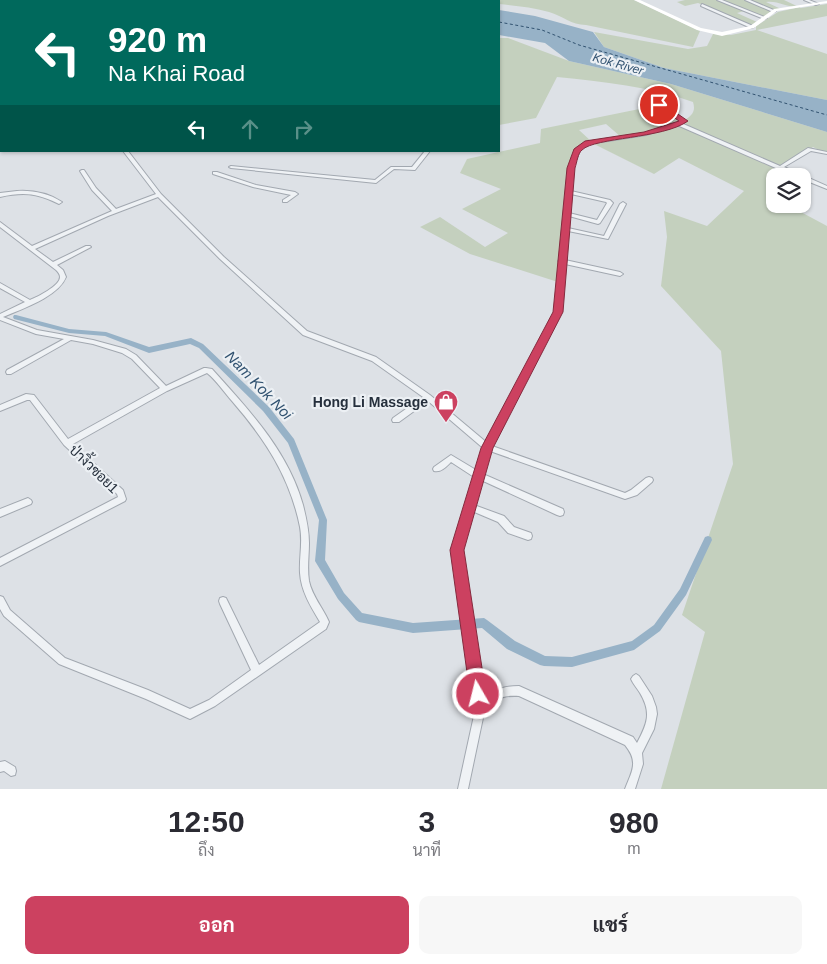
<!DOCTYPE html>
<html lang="th">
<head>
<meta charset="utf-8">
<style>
  :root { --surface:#fff; --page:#f7f7f7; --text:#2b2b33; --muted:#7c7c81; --accent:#cc4160 }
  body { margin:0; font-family:Helvetica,Sarabun,sans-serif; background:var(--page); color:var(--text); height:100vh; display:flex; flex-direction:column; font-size:19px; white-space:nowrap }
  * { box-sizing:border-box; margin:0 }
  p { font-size:16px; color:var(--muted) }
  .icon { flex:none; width:28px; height:28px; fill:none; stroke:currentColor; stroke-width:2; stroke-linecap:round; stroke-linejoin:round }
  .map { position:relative; height:789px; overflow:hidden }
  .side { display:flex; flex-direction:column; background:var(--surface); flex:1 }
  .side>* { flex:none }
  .guide { position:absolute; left:0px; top:0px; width:500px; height:152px; box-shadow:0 1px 4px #0004; background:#00695c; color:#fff; overflow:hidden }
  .buttons { position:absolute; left:766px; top:168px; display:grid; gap:10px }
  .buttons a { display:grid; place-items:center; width:45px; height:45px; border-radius:10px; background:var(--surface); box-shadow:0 1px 4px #0004; font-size:25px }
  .pin { position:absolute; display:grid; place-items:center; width:42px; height:42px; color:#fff; margin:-21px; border:2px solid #fff; border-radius:50%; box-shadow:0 1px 5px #0007 }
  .me { position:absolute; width:55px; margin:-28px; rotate:352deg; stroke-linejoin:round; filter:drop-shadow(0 0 4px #0008) }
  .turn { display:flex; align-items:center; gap:18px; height:105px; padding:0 25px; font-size:22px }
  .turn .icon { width:65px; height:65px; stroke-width:2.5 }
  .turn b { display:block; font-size:35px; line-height:42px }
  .lanes { display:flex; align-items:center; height:48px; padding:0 25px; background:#0003; justify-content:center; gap:25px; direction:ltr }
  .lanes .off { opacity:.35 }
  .eta { display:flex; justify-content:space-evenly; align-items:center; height:85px; text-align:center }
  .eta b { font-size:30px; font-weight:700; line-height:35px }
  .action { display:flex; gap:10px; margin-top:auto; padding:10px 25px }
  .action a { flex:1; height:58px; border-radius:10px; background:var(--accent); color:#fff; font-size:20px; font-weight:700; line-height:58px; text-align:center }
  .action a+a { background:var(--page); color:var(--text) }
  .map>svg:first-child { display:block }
</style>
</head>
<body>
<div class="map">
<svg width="827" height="789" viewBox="0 0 827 789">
  <rect width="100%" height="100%" fill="#dde1e6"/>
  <g fill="#c4d0be" fill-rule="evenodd">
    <path d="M467,0H634L700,31L693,47L586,25C571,25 563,16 549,12C532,7 516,6 499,4V1Z"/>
    <path d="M685,0H784L801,8L827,4V16L757,30L827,54V100L664,68L604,47L594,32L688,49L707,46L713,34L731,35L756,30V26L778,12L800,7C788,8 777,0 766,2L781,9L765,18L744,11L737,13L757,22L752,25L698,3L685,6L677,2Z"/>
    <path d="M499,38H508L569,61L671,84L827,132V154L813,147L776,173L780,176H775V204H786L827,226V789H661L705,632L682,615L733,464L721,351L661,286L667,237L664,211L707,226L744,191L679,158L654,174L590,142L578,149C563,188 565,242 561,283L470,254L420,227L440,217L485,247L508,233L462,209L501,189L460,173L467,159L540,143L541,129L659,105L684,121C692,115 696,112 693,102C649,86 604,82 557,77L536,118L499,125ZM606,124L621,137L592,142L579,130Z"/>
  </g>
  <polygon fill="#97b2c7" points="499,10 535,16 593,32 604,47 664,68 827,100 827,132 671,84 569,61 545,43 499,35"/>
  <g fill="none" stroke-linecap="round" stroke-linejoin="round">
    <polygon fill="#97b2c7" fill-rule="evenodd" points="14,315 16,315 69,329 106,332 149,347 191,338 203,344 269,407 294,439 327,520 325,560 344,593 362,613 413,623 484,618 487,620 515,641 545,656 572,657 632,641 654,625 680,589 705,537 708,536 711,537 712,540 686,595 660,631 634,650 572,667 544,666 540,665 507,649 482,628 413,633 359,622 356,620 338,599 315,561 319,520 288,443 263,411 199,348 190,344 149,353 105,336 69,333 14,319 13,317"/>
    <g stroke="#315270" stroke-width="1" stroke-dasharray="3 2.5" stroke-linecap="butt">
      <polyline points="396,0 402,1"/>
      <polyline points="499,22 542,30 579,45 827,115"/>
    </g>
    <defs>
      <g id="street">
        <polygon points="88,0 92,0 92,1 89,1"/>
        <polygon points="717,0 722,0 767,18 764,19"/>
        <polygon points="745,0 750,0 776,11 773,12"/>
        <polygon points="804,0 809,0 819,4 816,5"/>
        <polygon points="702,4 753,26 754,27 751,28 701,6"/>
        <rect x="0" y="51" width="1" height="2"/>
        <rect x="0" y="64" width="1" height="2"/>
        <rect x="0" y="94" width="1" height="10"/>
        <path d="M658,104H660L686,121L681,123L780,166L808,148L827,152V154L811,151L784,167L827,186V189L802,179V176H796L778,169L677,125L646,135L589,144L580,150L573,167L571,191L610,200L613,203L600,223L598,224L569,216L568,228L604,236L620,204L623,202L626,204L608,239L568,231L565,260L620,272L623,274L620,276L565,264L561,312L492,446L625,493L631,490L646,478L649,477L652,478L653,480L652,482L637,495L625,499L490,451L483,474L563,509L564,512L563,515L560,516L557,515L481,480L474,505L504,516L514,527L531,533L532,536L531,539L528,540L508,533L498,522L472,511L461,550L483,700C494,689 504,686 519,686L633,737L637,743C647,724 652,713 640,693C637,688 633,684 631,679L633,676L636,674L639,676L652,696L656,707L657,714L654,729L642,753L643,764L635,789H625C632,771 639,762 625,745L519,696C499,695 496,699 484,713L468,789H458L475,711L453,550L474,477L451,462C447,466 441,473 434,471L433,469L434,467L451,455L476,470L483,448L428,401L399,422H393L392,420L393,418L423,397L372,361L303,335L220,259L158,197L108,216L35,249L53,262L86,246H90L91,247L57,265L63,270L66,277C58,297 22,309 3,317L37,330L93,340L126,349L136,355L166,386L204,368H206L212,369C249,410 288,451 303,505C306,517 309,530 309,543C309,555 307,568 309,581C312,596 323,608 329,622L326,629L215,706L190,719L146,699L59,664L4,616L0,609V596L3,597L10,610L65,658L148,690L190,709L209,700L251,670L220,604L219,601L220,598L223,597L226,598L259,665L320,622C311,607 301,591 300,573C299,558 303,543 300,527C290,477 265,439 232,401C224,392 216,380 207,373L167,391L73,444L123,490L126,499L125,501L0,566V558L118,497L117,494L64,445L30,400H27L0,411V405L26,394L34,395L68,439L160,388L132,359L122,353L93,344L71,340L11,374H7L6,372L7,370L64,339L36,334L0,320V314L25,302L0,288V283L30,300C37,297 60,286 60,277C60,274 58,272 56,270L0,227V222L32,246L112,211L92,190L80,171L82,170H84L96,188L116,209L156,194L123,151H128L161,194L224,257L307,331L376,357L430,395L486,442L555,312L560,262L558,261L560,259L569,167L576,148L586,142L645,133L681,121L658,106ZM571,194L606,202L607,203L597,220L569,213Z"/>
        <rect x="0" y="110" width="1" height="3"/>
        <polygon points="425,151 430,151 415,170 394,169 376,183 231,168 229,167 231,166 375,180 391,167 412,167"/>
        <polygon points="213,172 217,172 256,185 295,192 298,194 287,202 283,202 283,200 291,195 253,187 213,174"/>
        <path d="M17,191C32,190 48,193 62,202L59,204L57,203C36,193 23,192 0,197V193Z"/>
        <polygon points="28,498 31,500 32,502 31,504 0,517 0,509"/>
        <polygon points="5,761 15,767 16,771 15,775 11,776 4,771 0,772 0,762"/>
      </g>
    </defs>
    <use href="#street" stroke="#a2a8b0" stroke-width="2"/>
    <use href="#street" fill="#eff2f5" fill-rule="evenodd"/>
    <polygon fill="#fff" fill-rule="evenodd" points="634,0 640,0 701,28 722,32 750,26 774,9 827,1 827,3 777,11 754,28 722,36 697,30"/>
  </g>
  <path fill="#cc4160" stroke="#852a3e" d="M657,103H662L688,121C663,139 595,137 582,150C578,153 577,162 575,168L563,312L493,448L464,550L486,694L484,700L478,702L472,700L470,694L450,550L481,448L553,312L567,168L574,149L585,141L644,132L679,121L657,106Z"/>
  <defs>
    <symbol id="shop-pin" viewBox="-11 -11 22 30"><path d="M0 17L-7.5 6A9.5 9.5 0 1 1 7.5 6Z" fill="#cc4160" stroke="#ecf0f4"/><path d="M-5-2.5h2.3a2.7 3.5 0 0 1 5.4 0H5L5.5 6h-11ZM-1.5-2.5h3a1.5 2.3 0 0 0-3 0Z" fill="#fff"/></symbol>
  </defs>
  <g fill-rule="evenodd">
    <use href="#shop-pin" x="432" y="388" width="28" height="38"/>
  </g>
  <g text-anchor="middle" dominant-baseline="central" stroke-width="4.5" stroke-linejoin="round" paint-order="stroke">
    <g font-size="12" font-style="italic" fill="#315270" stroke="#ecf0f4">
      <text transform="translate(618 64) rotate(16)">Kok River</text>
    </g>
    <g font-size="14" font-weight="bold" fill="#26303d" stroke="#ecf0f4" text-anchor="end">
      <text x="428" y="402">Hong Li Massage</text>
    </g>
    <g font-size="14" fill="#26303d" stroke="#ecf0f4">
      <text transform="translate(94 469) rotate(44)">ป่างิ้วซอย1</text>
    </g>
    <g font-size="15" font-style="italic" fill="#315270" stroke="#ecf0f4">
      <text transform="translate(259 385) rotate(46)">Nam Kok Noi</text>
    </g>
  </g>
</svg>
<div class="buttons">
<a><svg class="icon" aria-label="layers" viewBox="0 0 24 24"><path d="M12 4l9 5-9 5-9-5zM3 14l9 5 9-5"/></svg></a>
</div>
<div class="pin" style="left:659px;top:105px;background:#d93025"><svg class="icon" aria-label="arrive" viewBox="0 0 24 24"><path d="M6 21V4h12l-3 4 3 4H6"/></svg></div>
<svg class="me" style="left:478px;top:694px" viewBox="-20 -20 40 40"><circle r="17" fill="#cc4160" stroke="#fff" stroke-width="3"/><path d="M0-11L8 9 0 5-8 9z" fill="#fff"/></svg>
<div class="guide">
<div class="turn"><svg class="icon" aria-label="left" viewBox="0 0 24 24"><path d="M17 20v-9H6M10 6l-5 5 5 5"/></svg><div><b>920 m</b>Na Khai Road</div></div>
<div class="lanes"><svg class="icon" aria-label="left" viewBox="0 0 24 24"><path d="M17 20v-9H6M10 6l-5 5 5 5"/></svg><svg class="icon off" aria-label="ahead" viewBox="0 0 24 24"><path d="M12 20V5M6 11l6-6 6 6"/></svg><svg class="icon off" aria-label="right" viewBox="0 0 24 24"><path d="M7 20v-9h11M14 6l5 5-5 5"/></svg></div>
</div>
</div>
<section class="side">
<div class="eta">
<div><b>12:50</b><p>ถึง</p></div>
<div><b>3</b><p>นาที</p></div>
<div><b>980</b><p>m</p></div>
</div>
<div class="action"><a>ออก</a><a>แชร์</a></div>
</section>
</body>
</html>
